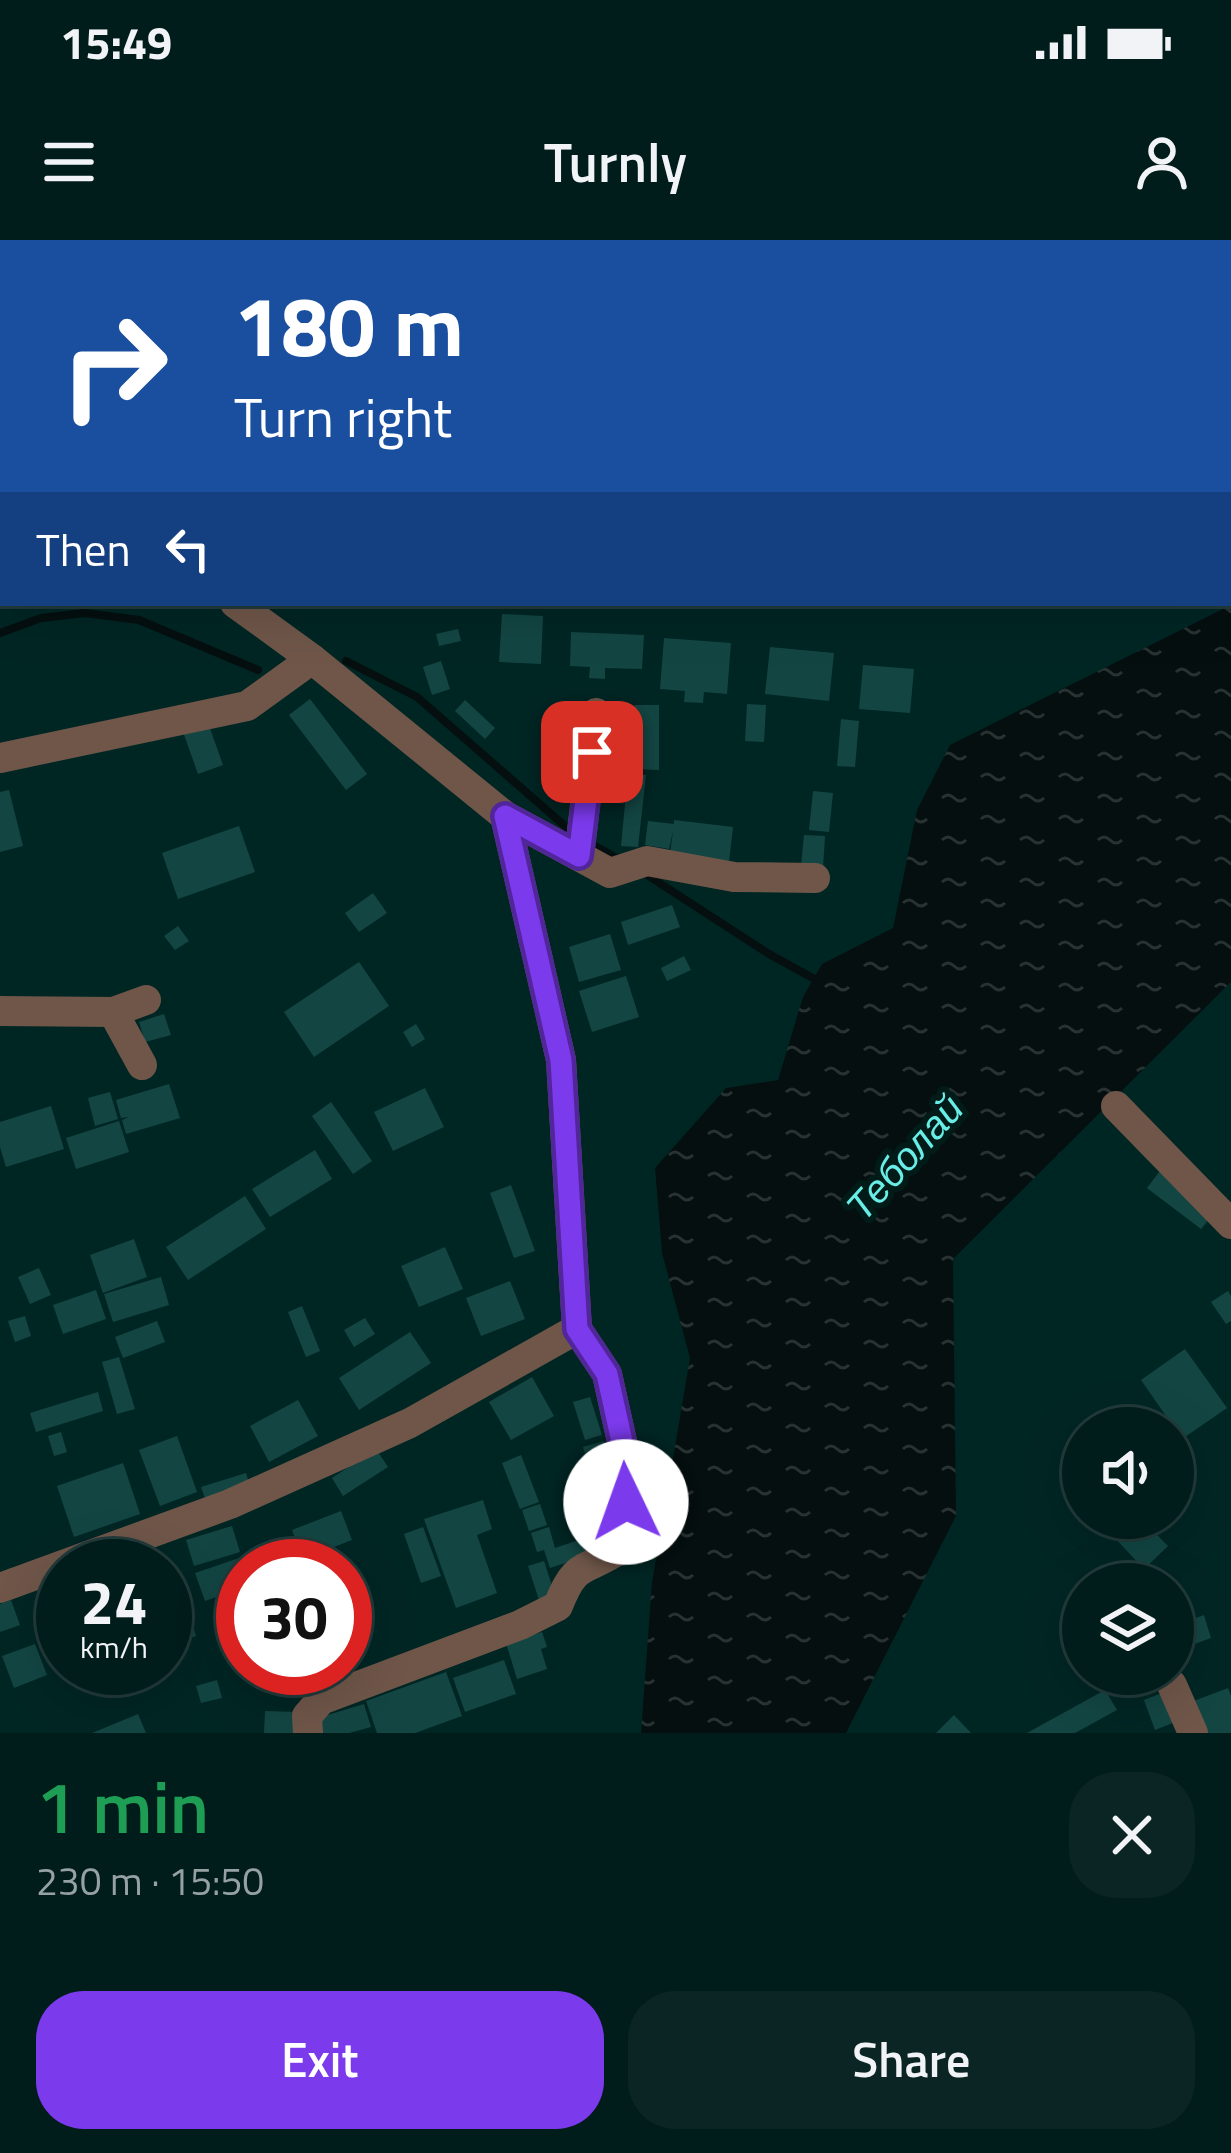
<!DOCTYPE html>
<html lang="en">
<head>
<meta charset="utf-8">
<style>
  :root { --surface:#001c1b; --page:#0a2524; --text:#f1f3f6; --muted:#95a1a3; --line:#223a3a; --accent:#7c3aed }
  body { margin:0; font-family:"Titillium Web",sans-serif; background:var(--page); color:var(--text); height:100vh; display:flex; flex-direction:column; font-size:45px; white-space:nowrap }
  * { box-sizing:border-box; margin:0 }
  p { font-size:39px; color:var(--muted) }
  .icon { flex:none; width:66px; height:66px; fill:none; stroke:currentColor; stroke-width:2; stroke-linecap:round; stroke-linejoin:round }
  .map { position:relative; height:1493px; overflow:hidden }
  .drawer { display:flex; flex-direction:column; background:var(--surface); flex:1 }
  .drawer>* { flex:none }
  .top-card { position:absolute; left:0px; top:0px; width:1233px; height:366px; box-shadow:0 12px 48px #0002,0 0 0 3px var(--line); background:#1a4fa0; color:#fff; overflow:hidden }
  .fabs { position:absolute; left:1062px; top:1167px; display:grid; gap:24px }
  .fabs a { display:grid; place-items:center; width:132px; height:132px; border-radius:50%; background:var(--surface); box-shadow:0 12px 48px #0002,0 0 0 3px var(--line); font-size:60px }
  .speed { position:absolute; left:36px; top:1299px; display:flex; gap:24px; font-size:60px; font-weight:700; text-align:center }
  .speed>* { display:grid; place-content:center; width:156px; height:156px; border-radius:50%; background:var(--surface); box-shadow:0 12px 48px #0002,0 0 0 3px var(--line); line-height:1 }
  .speed small { font-size:30px; font-weight:400 }
  .speed .limit { border:18px solid #d22; background:#fff; color:#111 }
  .pin { position:absolute; display:grid; place-items:center; width:102px; height:102px; color:#fff; margin:-51px; border-radius:24px; box-shadow:0 6px 18px #0006 }
  .me { position:absolute; width:132px; margin:-66px; rotate:357deg; stroke-linejoin:round; filter:drop-shadow(0 0 9px #0008) }
  .turn { display:flex; align-items:center; gap:42px; height:252px; padding:0 36px; font-size:54px }
  .turn .icon { width:156px; height:156px; stroke-width:2.5 }
  .turn b { display:block; font-size:84px; line-height:102px }
  .then { display:flex; align-items:center; height:114px; padding:0 36px; background:#0003; gap:24px; font-size:45px }
  .round { display:grid; place-items:center; flex:none; width:126px; height:126px; border-radius:48px; background:var(--page) }
  .head { display:flex; align-items:center; justify-content:space-between; height:204px; padding:0 36px }
  h1 { font-size:72px; font-weight:600; line-height:90px; color:#1e9e55 }
  .button { display:flex; gap:24px; margin-top:auto; padding:24px 36px }
  .button a { flex:1; height:138px; border-radius:48px; background:var(--accent); color:#fff; font-size:48px; font-weight:600; line-height:138px; text-align:center }
  .button a+a { background:var(--page); color:var(--text) }
  .status { display:flex; justify-content:space-between; align-items:center; height:84px; padding:0 60px; background:var(--surface); direction:ltr }
  .status svg { height:33px; fill:currentColor }
  header { display:flex; justify-content:space-between; align-items:center; height:156px; padding:0 36px; background:var(--surface); font-size:54px; font-weight:600 }
  .map>svg:first-child { display:block }
</style>
</head>
<body>
<div class="status"><b>15:49</b><svg viewBox="0 0 49 12"><path d="M0 12V9h3v3zM5 12V6h3v6zM10 12V3h3v9zM15 12V0h3v12zM26 1h20v11H26zM47 4h2v5h-2z"/></svg></div>
<header><svg class="icon" aria-label="menu" viewBox="0 0 24 24"><path d="M4 6h16M4 12h16M4 18h16"/></svg>Turnly<svg class="icon" aria-label="person" viewBox="0 0 24 24"><circle cx="12" cy="8" r="4"/><path d="M4 21q1-7 8-7t8 7"/></svg></header>
<div class="map">
<svg width="1231" height="1493" viewBox="0 0 1231 1493">
  <defs>
    <pattern id="water-ripples" width="26" height="14" patternUnits="userSpaceOnUse" patternTransform="scale(3)"><rect width="26" height="14" fill="#050f0f"/><path d="M2 4q2-2 4 0t4 0M15 11q2-2 4 0t4 0" fill="none" stroke="#293232"/></pattern>
  </defs>
  <rect width="100%" height="100%" fill="#002624"/>
  <polygon fill="url(#water-ripples)" points="1231,365 1231,742 953,1019 956,1276 846,1493 641,1493 652,1342 690,1118 662,1013 655,928 726,848 778,840 803,757 822,724 893,688 917,570 950,505"/>
  <g fill="none" stroke-linecap="round" stroke-linejoin="round">
    <g stroke="#050f0f" stroke-width="8">
      <polyline points="0,393 41,378 85,373 139,380 258,430"/>
      <polyline points="346,421 417,457 573,593"/>
      <polyline points="586,601 620,620"/>
      <polyline points="644,633 769,714 820,742"/>
    </g>
  </g>
  <g fill="#134643">
    <polygon points="502,374 543,376 541,424 499,422"/>
    <polygon points="458,389 461,401 439,406 436,394"/>
    <polygon points="571,392 644,395 642,429 605,428 605,439 589,438 590,427 570,426"/>
    <polygon points="664,398 731,403 727,454 704,452 703,463 684,462 685,451 660,449"/>
    <polygon points="770,407 834,413 829,461 765,454"/>
    <polygon points="441,421 450,449 432,455 423,427"/>
    <polygon points="863,425 914,429 910,473 859,469"/>
    <polygon points="310,459 367,534 346,550 289,475"/>
    <polygon points="465,460 495,488 485,499 455,471"/>
    <polygon points="747,464 766,465 764,502 745,501"/>
    <polygon points="634,465 659,465 659,530 633,529"/>
    <polygon points="841,479 859,481 855,527 837,526"/>
    <polygon points="207,480 223,525 198,534 182,489"/>
    <polygon points="628,533 646,535 638,607 621,606"/>
    <polygon points="9,550 23,606 0,612 0,552"/>
    <polygon points="813,551 833,553 829,592 809,590"/>
    <polygon points="674,580 733,587 729,622 670,614 673,591 669,609 645,605 648,581 674,584"/>
    <polygon points="239,586 255,632 178,659 162,613"/>
    <polygon points="804,595 825,596 823,628 801,626"/>
    <polygon points="373,653 387,673 359,692 345,673"/>
    <polygon points="672,665 680,687 628,705 621,682"/>
    <polygon points="178,686 189,701 175,710 164,696"/>
    <polygon points="610,694 621,730 579,742 569,707"/>
    <polygon points="684,716 691,730 667,741 661,728"/>
    <polygon points="359,722 389,766 314,817 284,772"/>
    <polygon points="626,736 639,777 592,792 579,751"/>
    <polygon points="164,774 171,795 145,802 139,782"/>
    <polygon points="416,784 425,799 412,807 403,792"/>
    <polygon points="169,844 180,878 126,894 122,880 129,877 121,878 116,860"/>
    <polygon points="425,848 444,887 393,911 374,872"/>
    <polygon points="110,852 118,879 95,886 88,858"/>
    <polygon points="331,862 372,921 353,934 312,876"/>
    <polygon points="51,866 64,909 6,927 0,907 0,882"/>
    <polygon points="119,881 129,912 76,929 66,898"/>
    <polygon points="315,910 332,939 270,977 252,949"/>
    <polygon points="1160,931 1214,973 1201,989 1147,948"/>
    <polygon points="511,945 535,1011 514,1018 490,953"/>
    <polygon points="245,956 266,989 188,1040 166,1007"/>
    <polygon points="134,999 147,1037 103,1053 90,1015"/>
    <polygon points="445,1007 463,1049 419,1067 401,1026"/>
    <polygon points="39,1028 51,1055 30,1064 18,1037"/>
    <polygon points="161,1037 169,1065 113,1082 104,1054"/>
    <polygon points="510,1041 525,1079 481,1096 466,1058"/>
    <polygon points="96,1050 106,1079 63,1094 53,1065"/>
    <polygon points="1228,1051 1231,1056 1231,1081 1226,1084 1211,1062"/>
    <polygon points="302,1066 320,1111 306,1117 288,1072"/>
    <polygon points="25,1076 31,1096 15,1102 8,1081"/>
    <polygon points="365,1078 375,1094 354,1107 344,1090"/>
    <polygon points="157,1081 165,1102 123,1118 115,1097"/>
    <polygon points="410,1092 431,1123 359,1170 339,1138"/>
    <polygon points="1185,1109 1227,1168 1182,1199 1141,1140"/>
    <polygon points="119,1117 135,1169 117,1174 102,1122"/>
    <polygon points="532,1137 554,1176 511,1200 489,1162"/>
    <polygon points="98,1152 103,1171 36,1192 30,1173"/>
    <polygon points="590,1157 602,1195 585,1200 573,1162"/>
    <polygon points="298,1160 318,1196 269,1222 250,1186"/>
    <polygon points="61,1192 67,1212 54,1216 48,1196"/>
    <polygon points="177,1196 197,1252 160,1266 139,1210"/>
    <polygon points="604,1201 613,1232 592,1238 583,1207"/>
    <polygon points="376,1209 388,1227 343,1256 332,1238"/>
    <polygon points="521,1215 539,1262 520,1269 502,1223"/>
    <polygon points="123,1223 140,1274 74,1297 57,1246"/>
    <polygon points="246,1233 250,1247 206,1261 201,1247"/>
    <polygon points="483,1260 492,1289 477,1295 497,1353 456,1368 424,1279"/>
    <polygon points="540,1264 547,1285 529,1291 522,1270"/>
    <polygon points="341,1271 352,1300 303,1319 292,1290"/>
    <polygon points="1130,1278 1140,1278 1168,1306 1144,1329 1112,1295"/>
    <polygon points="232,1286 240,1312 194,1326 186,1300"/>
    <polygon points="423,1287 441,1336 421,1343 404,1294"/>
    <polygon points="549,1287 555,1308 609,1290 614,1307 550,1328 544,1310 537,1312 531,1293"/>
    <polygon points="248,1315 252,1326 243,1326 243,1348 205,1361 195,1333"/>
    <polygon points="544,1321 555,1355 539,1360 528,1326"/>
    <polygon points="177,1336 196,1396 165,1407 165,1340"/>
    <polygon points="11,1360 20,1385 0,1392 0,1364"/>
    <polygon points="63,1365 63,1428 62,1429 45,1370"/>
    <polygon points="1204,1375 1211,1398 1192,1405 1184,1382"/>
    <polygon points="542,1392 547,1407 541,1409 547,1429 517,1439 506,1403"/>
    <polygon points="35,1404 47,1435 14,1448 2,1416"/>
    <polygon points="504,1420 516,1454 465,1472 453,1438"/>
    <polygon points="277,1428 298,1428 302,1448 282,1452"/>
    <polygon points="303,1428 322,1428 324,1445 305,1448"/>
    <polygon points="446,1432 462,1476 415,1493 377,1493 366,1461"/>
    <polygon points="217,1440 222,1458 201,1463 196,1446"/>
    <polygon points="1228,1448 1231,1456 1231,1493 1202,1493 1191,1462"/>
    <polygon points="1105,1450 1117,1470 1075,1493 1027,1493"/>
    <polygon points="1162,1453 1173,1483 1155,1490 1144,1460"/>
    <polygon points="364,1464 371,1487 349,1493 315,1493 311,1480"/>
    <polygon points="265,1471 297,1472 296,1493 264,1493"/>
    <polygon points="138,1474 146,1493 92,1493"/>
    <polygon points="954,1475 971,1493 936,1493"/>
  </g>
  <g fill="none" stroke-linecap="round" stroke-linejoin="round">
    <g stroke="#6f5649" stroke-width="30">
      <polyline points="729,0 730,3"/>
      <polyline points="1230,26 1231,26"/>
      <polyline points="0,518 247,466 312,419"/>
      <polyline points="505,576 610,633 647,621 734,637 815,638"/>
      <polyline points="579,616 596,473"/>
      <polyline points="0,771 113,772 146,760"/>
      <polyline points="113,772 142,825"/>
      <polyline points="1116,866 1231,984"/>
      <polyline points="0,1348 230,1264 410,1183 577,1089 561,820 505,576 312,419 235,363"/>
      <polyline points="1172,1445 1193,1493"/>
      <path d="M308,1493L307,1476L321,1460L520,1385L558,1366C576,1319 585,1333 620,1309L624,1300L627,1224L607,1134L577,1089"/>
    </g>
    <g stroke="#c08c71" stroke-width="30">
      <polyline points="389,3 393,0"/>
      <polyline points="0,253 3,251"/>
    </g>
  </g>
  <g fill="none" stroke-linecap="round" stroke-linejoin="round">
    <defs>
      <polyline id="route" points="592,512 579,616 505,576 561,820 577,1089 607,1134 627,1224 626,1262"/>
    </defs>
    <use href="#route" stroke="#51269a" stroke-width="30"/>
    <use href="#route" stroke="#7c3aed" stroke-width="21"/>
  </g>
  <g text-anchor="middle" dominant-baseline="central" stroke-width="12" stroke-linejoin="round" paint-order="stroke">
    <g font-size="39" font-style="italic" fill="#68eee6" stroke="#011b19">
      <text transform="translate(904 917) rotate(-48)">Теболай</text>
    </g>
  </g>
</svg>
<div class="fabs">
<a><svg class="icon" aria-label="sound" viewBox="0 0 24 24"><path d="M4 9h4l5-4v14l-5-4H4zM17 9q2 3 0 6"/></svg></a>
<a><svg class="icon" aria-label="layers" viewBox="0 0 24 24"><path d="M12 4l9 5-9 5-9-5zM3 14l9 5 9-5"/></svg></a>
</div>
<div class="speed"><div>24<small>km/h</small></div><div class="limit">30</div></div>
<div class="pin" style="left:592px;top:512px;background:#d93025"><svg class="icon" aria-label="arrive" viewBox="0 0 24 24"><path d="M6 21V4h12l-3 4 3 4H6"/></svg></div>
<svg class="me" style="left:626px;top:1262px" viewBox="-20 -20 40 40"><circle r="19" fill="#fff"/><path d="M0-13L10 11 0 6-10 11z" fill="#7c3aed"/></svg>
<div class="top-card">
<div class="turn"><svg class="icon" aria-label="right" viewBox="0 0 24 24"><path d="M7 20v-9h11M14 6l5 5-5 5"/></svg><div><b>180 m</b>Turn right</div></div>
<div class="then">Then<svg class="icon" aria-label="left" viewBox="0 0 24 24"><path d="M17 20v-9H6M10 6l-5 5 5 5"/></svg></div>
</div>
</div>
<section class="drawer">
<div class="head"><div><h1>1 min</h1><p>230 m · 15:50</p></div><a class="round"><svg class="icon" aria-label="close" viewBox="0 0 24 24"><path d="M6 6l12 12M18 6L6 18"/></svg></a></div>
<div class="button"><a>Exit</a><a>Share</a></div>
</section>
</body>
</html>
